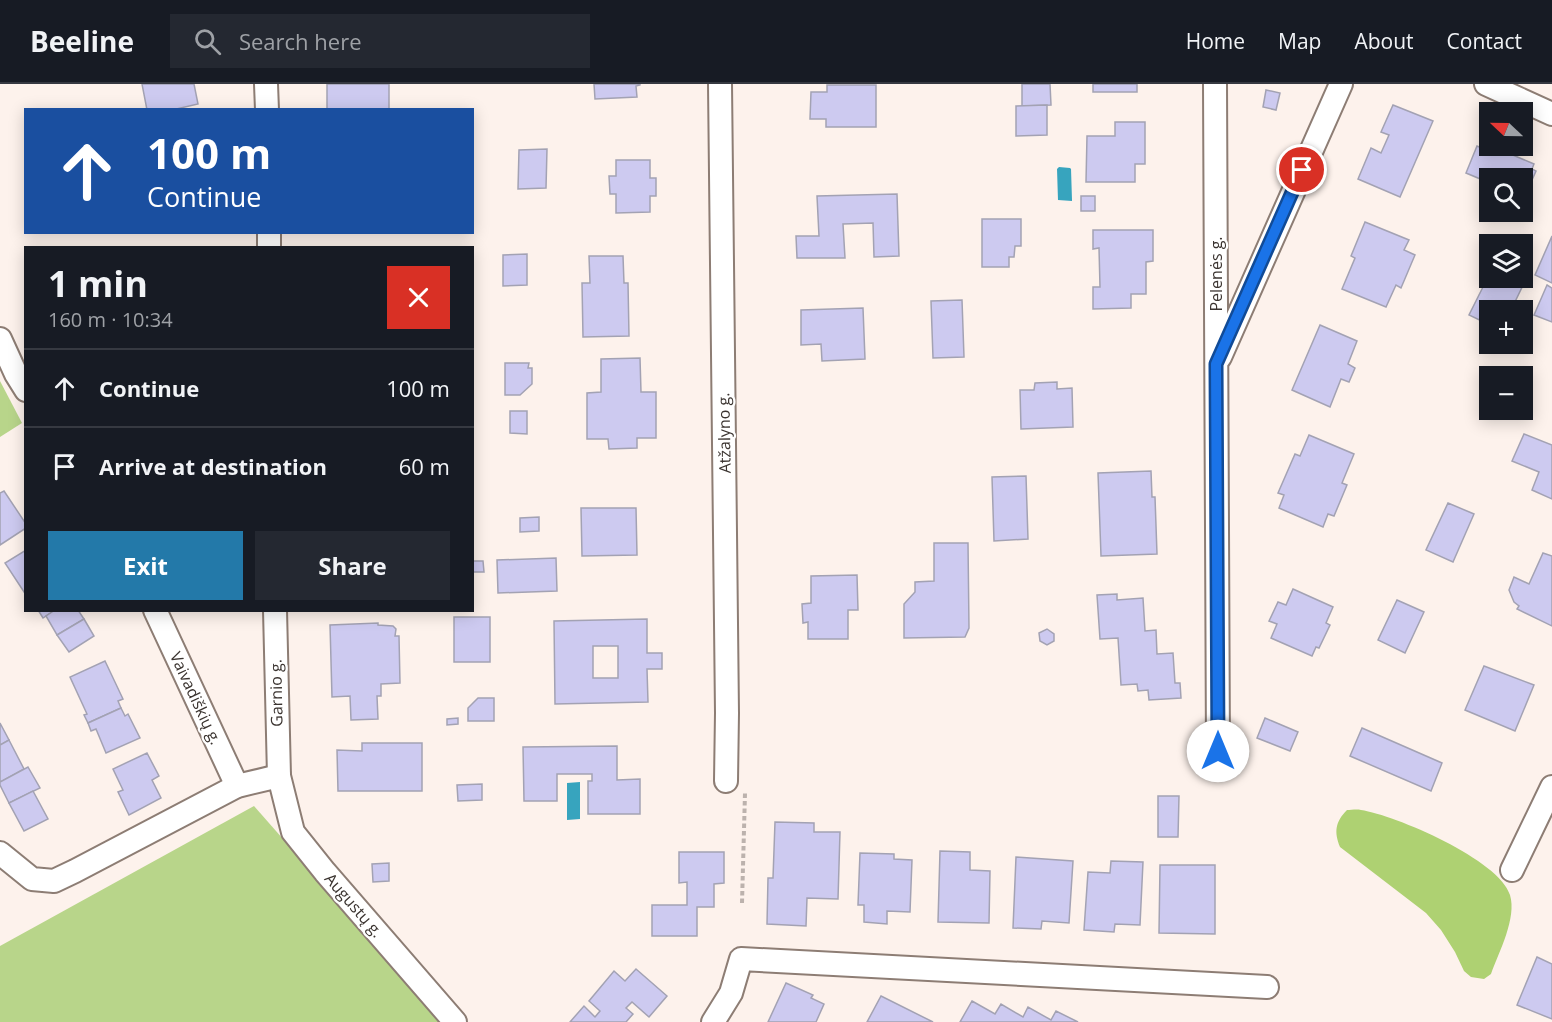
<!DOCTYPE html>
<html lang="en">
<head>
<meta charset="utf-8">
<style>
  :root { --surface:#171b24; --page:#242831; --text:#f1f3f6; --muted:#9ea1a6; --line:#363941; --accent:#2379a9 }
  body { margin:0; font-family:"Open Sans",sans-serif; background:var(--page); color:var(--text); height:100vh; display:flex; flex-direction:column; font-size:22px; white-space:nowrap }
  * { box-sizing:border-box; margin:0 }
  p { font-size:20px; color:var(--muted) }
  .icon { flex:none; width:33px; height:33px; fill:none; stroke:currentColor; stroke-width:2; stroke-linecap:round; stroke-linejoin:round }
  .map { position:relative; flex:1; overflow:hidden }
  .drawer { position:absolute; left:24px; top:162px; width:450px; height:366px; display:flex; flex-direction:column; background:var(--surface); border-radius:0px; box-shadow:0 3px 15px #0003 }
  .drawer>* { flex:none }
  .guide { position:absolute; left:24px; top:24px; width:450px; height:126px; border-radius:0px; box-shadow:0 3px 15px #0003; background:#1a4fa0; color:#fff; overflow:hidden }
  .needle { width:39px; rotate:292deg }
  .fabs { position:absolute; left:1479px; top:18px; display:grid; gap:12px }
  .fabs a { display:grid; place-items:center; width:54px; height:54px; border-radius:0px; background:var(--surface); box-shadow:0 3px 15px #0003; font-size:30px }
  .pin { position:absolute; display:grid; place-items:center; width:51px; height:51px; color:#fff; margin:-26px; border:3px solid #fff; border-radius:50%; box-shadow:0 2px 6px #0007 }
  .me { position:absolute; width:66px; margin:-33px; rotate:0deg; stroke-linejoin:round; filter:drop-shadow(0 0 4px #0008) }
  .turn { display:flex; align-items:center; gap:21px; height:126px; padding:0 24px; font-size:27px }
  .turn .icon { width:78px; height:78px; stroke-width:2.5 }
  .turn b { display:block; font-size:42px; line-height:51px }
  .round { display:grid; place-items:center; flex:none; width:63px; height:63px; border-radius:0px; background:var(--page) }
  .head { display:flex; align-items:center; justify-content:space-between; height:102px; padding:0 24px }
  h1 { font-size:36px; font-weight:700; line-height:45px }
  .cta { display:flex; gap:12px; margin-top:auto; padding:12px 24px }
  .cta a { flex:1; height:69px; border-radius:0px; background:var(--accent); color:#fff; font-size:24px; font-weight:700; line-height:69px; text-align:center }
  .cta a+a { background:var(--page); color:var(--text) }
  ul { padding:0; list-style:none }
  li { display:flex; align-items:center; gap:18px; height:78px; padding:0 24px; border-top:2px solid var(--line) }
  li div { flex:1 }
  li b { display:block; font-size:22px }
  li em { font-style:normal }
  header { display:flex; align-items:center; gap:36px; box-sizing:border-box; height:84px; padding:0 30px; background:var(--surface); border-bottom:2px solid var(--line) }
  header strong { font-size:28px }
  nav { display:flex; gap:33px; margin-inline-start:auto; font-size:21px }
  .search { width:420px; height:54px; background:var(--page); display:flex; align-items:center; gap:15px; box-sizing:border-box; padding:0 21px; border-radius:0px; color:var(--muted); font-size:22px }
  .map>svg:first-child { display:block }
</style>
</head>
<body>
<header>
<strong>Beeline</strong>
<div class="search"><svg class="icon" aria-label="search" viewBox="0 0 24 24"><circle cx="10" cy="10" r="6"/><path d="M15 15l6 6"/></svg>Search here</div>
<nav><a>Home</a><a>Map</a><a>About</a><a>Contact</a></nav>
</header>
<div class="map">
<svg width="1552" height="938" viewBox="0 0 1552 938">
  <rect width="100%" height="100%" fill="#fdf2ec"/>
  <g fill="#b8d58a">
    <polygon points="0,297 22,339 0,353"/>
    <polygon points="254,722 444,938 0,938 0,862"/>
  </g>
  <path fill="#aed172" d="M1347,726C1351,726 1357,725 1361,726C1395,731 1500,776 1510,811C1517,834 1499,868 1491,890L1484,895L1471,893L1464,887L1455,868L1441,846L1426,829L1340,763C1334,748 1335,738 1347,726Z"/>
  <g fill="#37a4be">
    <polygon points="1059,83 1070,84 1071,85 1072,117 1058,116 1057,85"/>
    <polygon points="580,698 580,735 567,736 567,699"/>
  </g>
  <g fill="#cdcaf0" stroke="#a3a2b3" stroke-width="1.5" fill-rule="evenodd">
    <polygon points="142,0 194,0 198,20 172,26 147,26"/>
    <rect x="327" y="0" width="62" height="26"/>
    <polygon points="594,0 640,0 640,1 636,2 637,13 595,15"/>
    <polygon points="1022,0 1050,0 1051,21 1022,22"/>
    <rect x="1093" y="0" width="44" height="8"/>
    <polygon points="827,1 876,1 876,43 826,43 826,35 810,35 811,8 827,8"/>
    <polygon points="1266,6 1280,9 1276,26 1263,23"/>
    <polygon points="1047,21 1047,51 1016,52 1016,22"/>
    <polygon points="1393,21 1433,37 1400,113 1358,95 1371,64 1381,69 1389,51 1381,48"/>
    <polygon points="1115,38 1145,38 1145,80 1135,80 1135,98 1086,98 1087,52 1115,52"/>
    <polygon points="1487,60 1534,80 1532,85 1536,87 1522,118 1522,94 1490,94 1490,99 1466,89 1477,62 1484,65"/>
    <polygon points="547,65 546,104 518,105 519,66"/>
    <polygon points="616,76 650,76 650,94 656,94 656,112 650,112 650,128 616,129 616,110 610,110 609,92 616,92"/>
    <polygon points="897,110 899,172 874,173 873,139 843,140 845,174 797,174 796,152 819,152 817,112"/>
    <rect x="1081" y="112" width="14" height="15"/>
    <polygon points="1498,128 1519,128 1515,135"/>
    <polygon points="982,135 1021,135 1021,162 1015,162 1014,173 1009,173 1009,183 982,183"/>
    <polygon points="1365,138 1409,156 1404,166 1415,171 1401,204 1396,201 1386,223 1342,205 1355,174 1351,172"/>
    <polygon points="1093,146 1153,146 1153,177 1146,178 1146,210 1131,210 1131,224 1093,225 1093,203 1100,203 1099,164 1093,165"/>
    <polygon points="1552,152 1552,199 1535,191"/>
    <polygon points="527,170 527,201 503,202 503,171"/>
    <polygon points="589,172 623,172 624,199 628,199 629,252 583,253 582,199 590,199"/>
    <polygon points="1490,189 1490,194 1522,193 1526,195 1511,226 1490,226 1490,241 1469,231"/>
    <polygon points="1547,201 1552,204 1552,238 1534,231"/>
    <polygon points="962,216 964,273 933,274 931,217"/>
    <polygon points="863,224 865,275 822,277 821,260 801,261 801,226"/>
    <polygon points="1320,241 1357,257 1348,280 1355,284 1349,298 1341,295 1330,323 1292,306"/>
    <polygon points="640,274 641,308 656,308 656,354 637,354 637,364 609,365 608,355 587,355 587,309 601,308 601,275"/>
    <polygon points="505,279 529,279 528,284 532,284 532,300 520,311 505,311"/>
    <polygon points="1057,298 1057,305 1072,304 1073,343 1021,345 1020,306 1034,306 1035,299"/>
    <polygon points="510,327 527,327 527,350 510,349"/>
    <polygon points="1524,350 1552,361 1552,415 1532,406 1539,388 1512,377"/>
    <polygon points="1309,351 1354,370 1342,399 1347,401 1334,432 1328,430 1323,443 1279,424 1284,411 1278,409 1295,370 1300,372"/>
    <polygon points="1151,387 1152,413 1155,413 1157,470 1101,472 1098,389"/>
    <polygon points="1026,392 1028,455 994,457 992,393"/>
    <polygon points="4,407 26,440 26,444 0,461 0,409"/>
    <polygon points="1448,419 1474,430 1453,478 1426,466"/>
    <polygon points="581,424 636,424 637,471 582,472"/>
    <polygon points="539,433 539,447 520,448 520,434"/>
    <polygon points="934,459 968,459 969,544 965,553 904,554 904,520 915,508 915,498 934,497"/>
    <polygon points="26,466 26,511 5,479"/>
    <polygon points="1543,469 1552,472 1552,542 1517,525 1519,522 1514,518 1509,506 1514,493 1529,500"/>
    <polygon points="556,474 557,507 498,509 497,476"/>
    <polygon points="472,477 483,477 484,488 472,488"/>
    <polygon points="857,491 858,526 848,526 848,555 808,555 808,538 803,539 802,520 811,519 811,492"/>
    <polygon points="1293,505 1333,523 1326,539 1330,541 1319,564 1316,563 1312,572 1271,554 1277,540 1269,537 1278,518 1286,521"/>
    <polygon points="1117,510 1117,516 1143,514 1145,547 1156,546 1157,570 1173,569 1175,599 1180,599 1181,614 1149,616 1148,606 1138,607 1137,600 1121,601 1118,554 1100,555 1097,511"/>
    <polygon points="1397,516 1424,528 1405,569 1378,556"/>
    <polygon points="38,526 55,526 43,534"/>
    <polygon points="55,526 78,526 84,535 57,551 46,532"/>
    <rect x="454" y="533" width="36" height="45"/>
    <polygon points="84,535 94,552 69,568 57,551"/>
    <path d="M647,535V569H662V585H647L648,618L555,620L554,537ZM593,562H618V594H593Z"/>
    <polygon points="378,539 378,541 393,542 396,545 395,552 399,552 400,599 381,600 381,612 377,612 378,635 351,636 350,612 332,613 330,541"/>
    <polygon points="1047,545 1054,550 1054,557 1047,561 1040,557 1039,549"/>
    <polygon points="105,577 123,615 118,617 121,624 88,639 84,631 87,630 70,593"/>
    <polygon points="1484,582 1534,601 1515,647 1465,626"/>
    <polygon points="478,614 494,614 494,637 468,637 468,624"/>
    <polygon points="121,624 125,632 128,630 140,654 106,669 96,645 91,647 88,639"/>
    <polygon points="458,634 458,640 447,641 447,635"/>
    <polygon points="1265,634 1298,648 1290,667 1257,654"/>
    <polygon points="0,639 9,656 0,661"/>
    <polygon points="1362,644 1442,679 1431,707 1350,672"/>
    <polygon points="9,656 24,685 0,698 0,661"/>
    <polygon points="362,659 422,659 422,707 338,707 337,666 362,667"/>
    <polygon points="617,662 617,696 640,695 640,730 588,730 588,697 592,697 592,690 557,690 557,717 524,717 523,663"/>
    <polygon points="147,669 159,692 152,696 161,714 129,731 118,708 123,706 113,685"/>
    <polygon points="28,683 40,704 9,719 0,701 0,698"/>
    <polygon points="482,700 482,716 458,717 457,701"/>
    <polygon points="33,707 48,735 24,747 9,719"/>
    <polygon points="1158,712 1179,712 1178,753 1158,753"/>
    <polygon points="775,738 814,739 814,748 840,748 838,815 807,814 806,842 767,840 768,794 773,794"/>
    <polygon points="940,767 970,768 970,786 990,787 989,839 938,838"/>
    <polygon points="679,768 724,768 724,799 714,800 714,823 697,823 697,852 652,852 652,821 687,821 687,798 679,799"/>
    <polygon points="860,769 894,770 894,775 912,776 910,828 887,827 887,840 864,838 864,821 858,821"/>
    <polygon points="1016,773 1073,777 1069,839 1042,837 1041,845 1013,844"/>
    <polygon points="1111,777 1143,778 1140,841 1115,840 1114,848 1084,846 1088,788 1110,789"/>
    <polygon points="389,779 389,797 373,798 372,780"/>
    <polygon points="1160,781 1215,781 1215,850 1159,849"/>
    <polygon points="1537,873 1552,880 1552,935 1517,921"/>
    <polygon points="636,885 667,912 649,933 632,918 626,924 633,930 626,938 570,938 584,922 595,933 600,927 589,917 614,887 625,897"/>
    <polygon points="786,899 813,911 811,914 824,920 816,938 768,938"/>
    <polygon points="881,912 933,938 867,938"/>
    <polygon points="972,917 995,930 1001,920 1023,933 1028,923 1051,936 1056,927 1078,938 960,938"/>
  </g>
  <g fill="none" stroke-linecap="round" stroke-linejoin="round">
    <defs>
      <g id="street">
        <polyline points="266,0 267,26"/>
        <polyline points="720,0 727,629 726,697"/>
        <polyline points="1215,0 1218,667"/>
        <polyline points="1486,0 1552,30"/>
        <polyline points="269,148 269,164"/>
        <polyline points="0,255 16,290 26,306"/>
        <polyline points="1220,273 1341,0"/>
        <polyline points="155,526 237,702"/>
        <polyline points="275,526 279,692 293,748 325,788 455,938"/>
        <polyline points="0,769 32,795 54,797 75,787 237,702 279,692"/>
        <polyline points="1512,786 1552,703"/>
        <polyline points="713,938 731,909 741,875 1267,903"/>
      </g>
    </defs>
    <use href="#street" stroke="#8d7d74" stroke-width="26"/>
    <polyline stroke="#bcb2ad" stroke-width="4" stroke-dasharray="4.5 3" stroke-linecap="butt" points="742,819 745,709"/>
    <use href="#street" stroke="#fff" stroke-width="22"/>
  </g>
  <g fill="none" stroke-linecap="round" stroke-linejoin="round">
    <defs>
      <polyline id="route" points="1218,667 1216,280 1302,86"/>
    </defs>
    <use href="#route" stroke="#114b97" stroke-width="15"/>
    <use href="#route" stroke="#1a73e8" stroke-width="10"/>
  </g>
  <g text-anchor="middle" dominant-baseline="central" stroke-width="4.5" stroke-linejoin="round" paint-order="stroke">
    <g font-size="16" fill="#3b3430" stroke="#fff">
      <text transform="translate(1216 190) rotate(-90)">Pelenės g.</text>
      <text transform="translate(724 349) rotate(-91)">Atžalyno g.</text>
      <text transform="translate(276 609) rotate(-91)">Garnio g.</text>
      <text transform="translate(196 614) rotate(65)">Vaivadiškių g.</text>
      <text transform="translate(354 821) rotate(49)">Augustų g.</text>
    </g>
  </g>
</svg>
<div class="fabs">
<a><svg class="needle" viewBox="-14 -14 28 28"><path d="M0-13l5 13h-10z" fill="#e53935"/><path d="M0 13l5-13h-10z" fill="#9ea1a6"/></svg></a>
<a><svg class="icon" aria-label="search" viewBox="0 0 24 24"><circle cx="10" cy="10" r="6"/><path d="M15 15l6 6"/></svg></a>
<a><svg class="icon" aria-label="layers" viewBox="0 0 24 24"><path d="M12 4l9 5-9 5-9-5zM3 14l9 5 9-5"/></svg></a>
<a>+</a>
<a>−</a>
</div>
<div class="pin" style="left:1302px;top:86px;background:#d93025"><svg class="icon" aria-label="arrive" viewBox="0 0 24 24"><path d="M6 21V4h12l-3 4 3 4H6"/></svg></div>
<svg class="me" style="left:1218px;top:667px" viewBox="-20 -20 40 40"><circle r="19" fill="#fff"/><path d="M0-13L10 11 0 6-10 11z" fill="#1a73e8"/></svg>
<div class="guide">
<div class="turn"><svg class="icon" aria-label="ahead" viewBox="0 0 24 24"><path d="M12 20V5M6 11l6-6 6 6"/></svg><div><b>100 m</b>Continue</div></div>
</div>
<section class="drawer">
<div class="head"><div><h1>1 min</h1><p>160 m · 10:34</p></div><a class="round" style="background:#d93025;color:#fff"><svg class="icon" aria-label="close" viewBox="0 0 24 24"><path d="M6 6l12 12M18 6L6 18"/></svg></a></div>
<ul>
<li><svg class="icon" aria-label="ahead" viewBox="0 0 24 24"><path d="M12 20V5M6 11l6-6 6 6"/></svg><div><b>Continue</b></div><em>100 m</em></li>
<li><svg class="icon" aria-label="arrive" viewBox="0 0 24 24"><path d="M6 21V4h12l-3 4 3 4H6"/></svg><div><b>Arrive at destination</b></div><em>60 m</em></li>
</ul>
<div class="cta"><a>Exit</a><a>Share</a></div>
</section>
</div>
</body>
</html>
